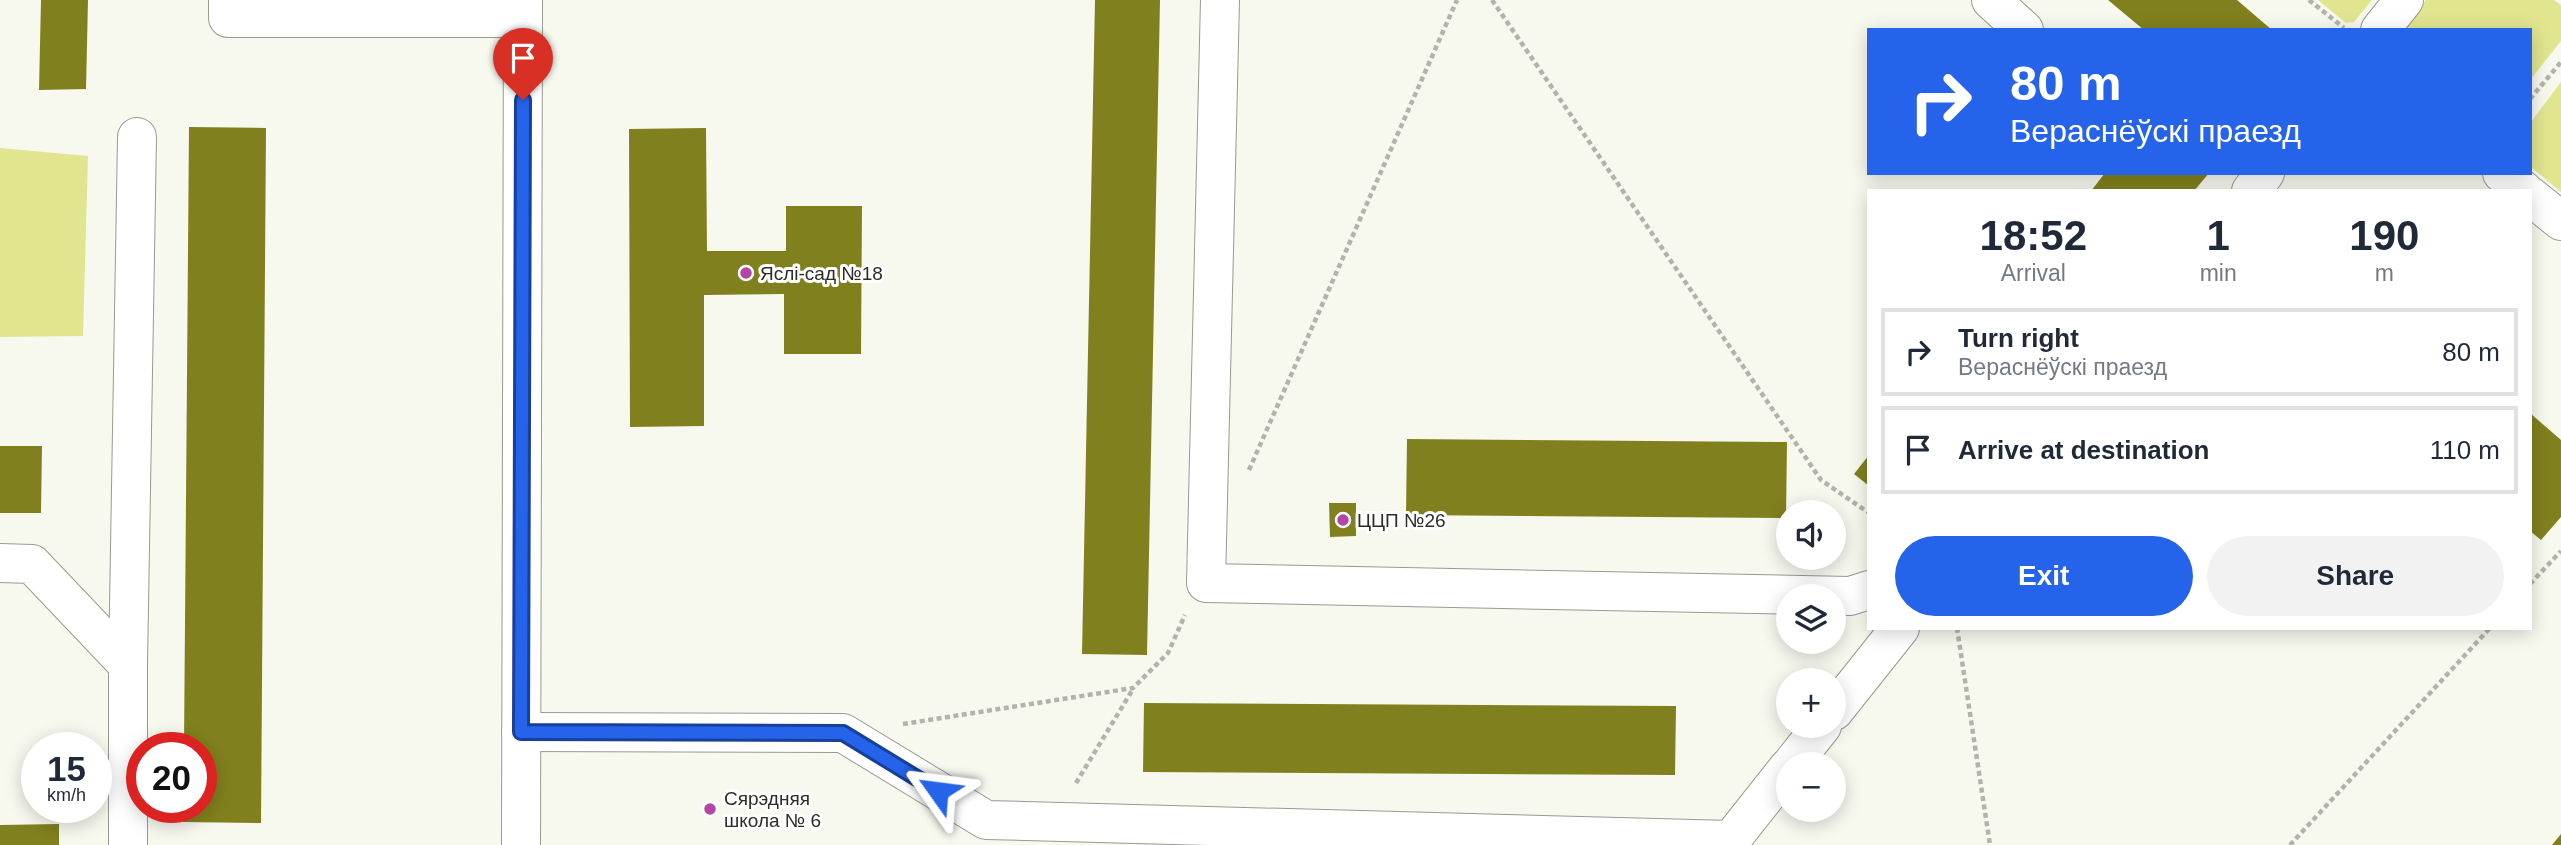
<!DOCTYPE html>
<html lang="en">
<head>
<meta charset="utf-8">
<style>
  :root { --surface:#fff; --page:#f2f2f3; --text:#1f2937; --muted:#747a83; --line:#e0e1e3; --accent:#2563eb }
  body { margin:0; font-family:Arial,sans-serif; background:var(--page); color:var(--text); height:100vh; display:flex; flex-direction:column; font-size:26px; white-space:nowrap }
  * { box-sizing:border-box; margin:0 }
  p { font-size:23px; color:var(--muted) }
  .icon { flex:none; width:38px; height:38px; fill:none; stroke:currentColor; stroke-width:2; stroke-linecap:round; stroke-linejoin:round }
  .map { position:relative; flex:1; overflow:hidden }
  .drawer { position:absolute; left:1867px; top:189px; width:665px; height:441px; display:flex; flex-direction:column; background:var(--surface); border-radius:0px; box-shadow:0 4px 18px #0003 }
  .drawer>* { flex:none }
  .guide { position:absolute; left:1867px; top:28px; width:665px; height:147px; border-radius:0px; box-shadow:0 4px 18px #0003; background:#2563eb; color:#fff; overflow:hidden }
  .buttons { position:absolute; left:1776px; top:500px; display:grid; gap:14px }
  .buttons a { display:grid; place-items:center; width:70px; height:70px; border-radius:50%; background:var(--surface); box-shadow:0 4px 18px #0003; font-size:35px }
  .speed { position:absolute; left:21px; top:732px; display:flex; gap:14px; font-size:35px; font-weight:700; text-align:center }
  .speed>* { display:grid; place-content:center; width:91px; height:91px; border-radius:50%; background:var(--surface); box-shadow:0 4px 18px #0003; line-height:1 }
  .speed small { font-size:18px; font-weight:400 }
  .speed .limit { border:10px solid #d22; background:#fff; color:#111 }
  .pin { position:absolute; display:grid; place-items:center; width:60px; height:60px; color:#fff; margin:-72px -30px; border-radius:50% 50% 50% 0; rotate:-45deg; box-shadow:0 0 7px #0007 }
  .pin .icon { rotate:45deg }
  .me { position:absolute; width:77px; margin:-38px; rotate:301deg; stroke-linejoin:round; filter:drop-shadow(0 0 5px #0008) }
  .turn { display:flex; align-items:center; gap:24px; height:147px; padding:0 28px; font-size:32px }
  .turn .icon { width:91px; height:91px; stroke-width:2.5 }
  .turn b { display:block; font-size:49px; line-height:60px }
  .eta { display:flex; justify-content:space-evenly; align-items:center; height:119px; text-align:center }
  .eta b { font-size:42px; font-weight:600; line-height:49px }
  .primary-button { display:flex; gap:14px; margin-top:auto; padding:14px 28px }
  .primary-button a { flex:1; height:80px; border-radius:42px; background:var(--accent); color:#fff; font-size:28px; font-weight:600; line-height:80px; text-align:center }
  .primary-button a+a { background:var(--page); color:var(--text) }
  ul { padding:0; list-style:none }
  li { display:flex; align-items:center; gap:21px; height:88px; margin:0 14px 10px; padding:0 14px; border:4px solid var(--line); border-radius:0px }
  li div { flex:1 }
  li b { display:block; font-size:26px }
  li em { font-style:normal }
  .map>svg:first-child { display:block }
</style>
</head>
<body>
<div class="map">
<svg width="2561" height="845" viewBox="0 0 2561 845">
  <rect width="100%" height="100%" fill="#f7f8ee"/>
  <g fill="#e1e590">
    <polygon points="2318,0 2372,0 2354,22 2346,23"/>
    <polygon points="2426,0 2554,0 2561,5 2561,41 2531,79 2530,30 2402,30"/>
    <polygon points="2561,82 2561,192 2531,167 2531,122"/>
    <polygon points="0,148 88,156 83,336 0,337"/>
  </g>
  <g fill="#80811e">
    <polygon points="41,0 88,0 86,89 39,90"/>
    <polygon points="1095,0 1160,0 1147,655 1082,654"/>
    <polygon points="2108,0 2237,0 2272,30 2144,30"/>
    <polygon points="189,127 266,128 261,823 183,822 183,807 201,807 201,747 184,747"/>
    <polygon points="706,128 707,251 786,251 786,206 862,206 861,354 784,354 784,294 704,295 704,426 630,427 629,129"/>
    <polygon points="2105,173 2209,173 2194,191 2091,191"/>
    <polygon points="2530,413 2561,440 2561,517 2541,540 2530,531"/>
    <polygon points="1407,439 1787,442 1786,518 1406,515"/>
    <polygon points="0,446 42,446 41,513 0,513"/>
    <polygon points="1869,455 1869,486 1854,474"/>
    <polygon points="1329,503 1356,503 1356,536 1330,537"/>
    <polygon points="1144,703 1676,706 1675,775 1143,772"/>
    <polygon points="59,824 59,845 0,845 0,825"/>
    <polygon points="2561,834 2561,845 2552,845"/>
  </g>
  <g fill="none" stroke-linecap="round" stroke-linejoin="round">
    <defs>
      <g id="minor">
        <polyline points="228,0 228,18 523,18"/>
        <polyline points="1220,0 1206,583 1850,596 1869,590"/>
        <polyline points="1991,0 2024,30"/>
        <polyline points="2380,30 2404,0"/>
        <polyline points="2502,173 2524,191"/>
        <polyline points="2251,191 2265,173"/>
        <polyline points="2530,196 2561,221"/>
        <polyline points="0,563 32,564 128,665"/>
        <polyline points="1834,711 1900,628"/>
        <polyline points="521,732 843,733 986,820 1731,840 1788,768"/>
        <polyline points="1791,765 1822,726"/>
        <polyline points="128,845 128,665 137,137"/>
        <polyline points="521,845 523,0"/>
      </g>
    </defs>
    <use href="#minor" stroke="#999a91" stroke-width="40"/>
    <g stroke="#b2b3ab" stroke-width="4.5" stroke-dasharray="5 3.5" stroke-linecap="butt">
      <polyline points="1492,0 1821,480 1869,513"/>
      <polyline points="2309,0 2344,28"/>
      <polyline points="2530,99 2561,62"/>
      <polyline points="1249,470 1457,0"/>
      <polyline points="2530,584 2561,551"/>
      <polyline points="1957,628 1990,845"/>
      <polyline points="903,724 1133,688 1168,653 1185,615"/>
      <polyline points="1076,783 1133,689"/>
      <polyline points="2290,845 2490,628"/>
    </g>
    <use href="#minor" stroke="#fff" stroke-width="38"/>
  </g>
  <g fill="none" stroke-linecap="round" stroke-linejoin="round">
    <defs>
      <polyline id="route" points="523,100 521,732 843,733 938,791"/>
    </defs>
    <use href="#route" stroke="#184099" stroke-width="18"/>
    <use href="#route" stroke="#2563eb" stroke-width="12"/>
  </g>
  <g fill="#b346a5" stroke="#fff" stroke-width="2.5">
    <circle cx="746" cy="273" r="7"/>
    <circle cx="1343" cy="520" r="7"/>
    <circle cx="710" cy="809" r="7"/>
  </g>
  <g text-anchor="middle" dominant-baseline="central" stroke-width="6" stroke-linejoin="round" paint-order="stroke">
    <g font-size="19" fill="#2c2d29" stroke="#fff" text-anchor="start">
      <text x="760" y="273">Яслі-сад №18</text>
      <text x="1357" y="520">ЦЦП №26</text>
      <text x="724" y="798">Сярэдняя<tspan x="724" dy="22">школа № 6</tspan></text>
    </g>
  </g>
</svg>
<div class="buttons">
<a><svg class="icon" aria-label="sound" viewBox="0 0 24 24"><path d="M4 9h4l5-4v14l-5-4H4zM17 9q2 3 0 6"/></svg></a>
<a><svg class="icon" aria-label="layers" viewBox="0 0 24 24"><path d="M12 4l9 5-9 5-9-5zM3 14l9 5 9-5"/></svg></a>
<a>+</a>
<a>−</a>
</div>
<div class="speed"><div>15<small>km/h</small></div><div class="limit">20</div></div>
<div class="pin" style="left:523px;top:100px;background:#d93025"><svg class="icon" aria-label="arrive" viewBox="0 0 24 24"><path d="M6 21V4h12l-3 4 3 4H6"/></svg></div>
<svg class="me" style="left:938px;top:791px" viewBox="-20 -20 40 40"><path d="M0-17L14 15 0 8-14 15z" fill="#2563eb" stroke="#fff" stroke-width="4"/></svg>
<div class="guide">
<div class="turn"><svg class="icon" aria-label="right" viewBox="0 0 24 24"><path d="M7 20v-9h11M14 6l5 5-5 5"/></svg><div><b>80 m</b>Вераснёўскі праезд</div></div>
</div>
<section class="drawer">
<div class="eta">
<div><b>18:52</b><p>Arrival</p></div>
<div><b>1</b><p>min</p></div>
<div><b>190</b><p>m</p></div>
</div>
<ul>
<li><svg class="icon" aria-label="right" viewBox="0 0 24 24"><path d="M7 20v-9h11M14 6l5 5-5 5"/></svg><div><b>Turn right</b><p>Вераснёўскі праезд</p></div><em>80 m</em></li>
<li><svg class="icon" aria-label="arrive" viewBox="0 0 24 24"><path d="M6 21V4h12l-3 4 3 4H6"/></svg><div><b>Arrive at destination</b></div><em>110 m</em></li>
</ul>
<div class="primary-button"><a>Exit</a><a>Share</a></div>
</section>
</div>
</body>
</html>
